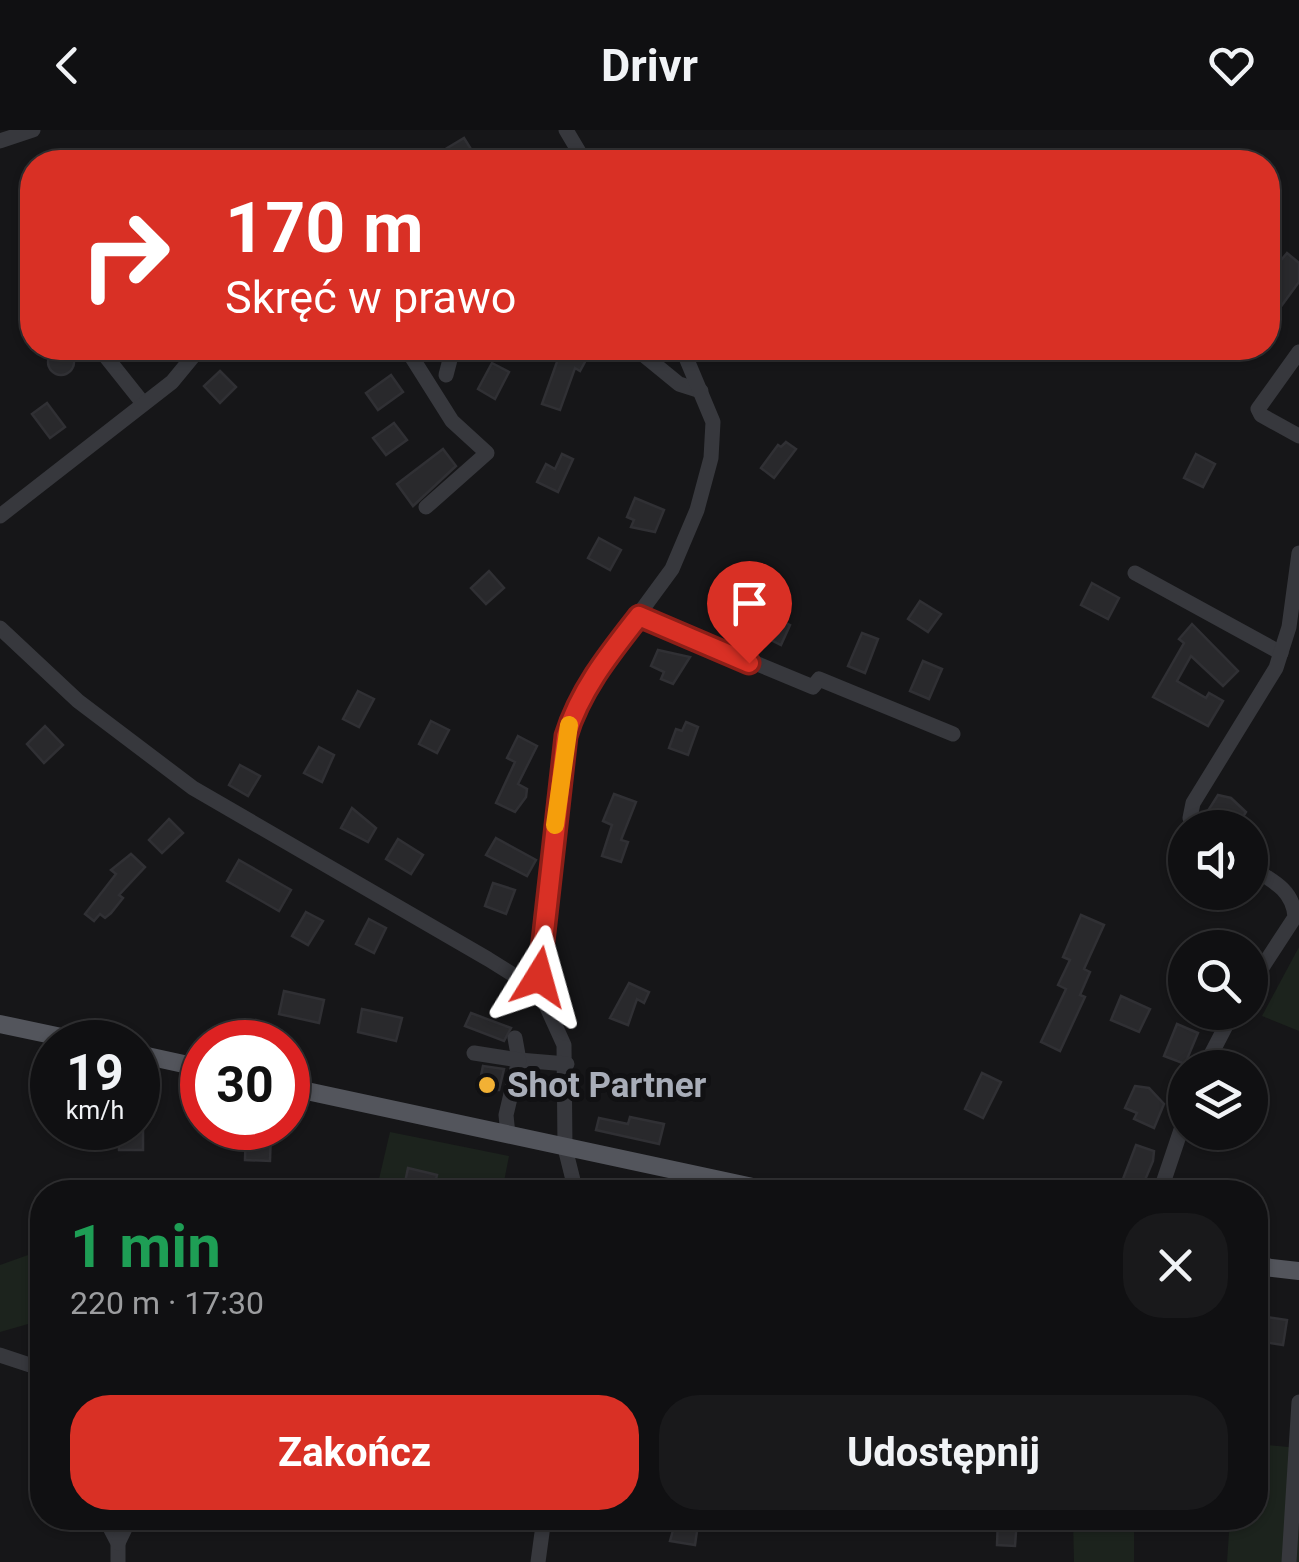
<!DOCTYPE html>
<html lang="pl">
<head>
<meta charset="utf-8">
<style>
  :root { --surface:#101012; --page:#19191b; --text:#f1f3f6; --muted:#9c9d9f; --line:#303032; --accent:#d93025 }
  body { margin:0; font-family:Roboto,sans-serif; background:var(--page); color:var(--text); height:100vh; display:flex; flex-direction:column; font-size:38px; white-space:nowrap }
  * { box-sizing:border-box; margin:0 }
  p { font-size:32px; color:var(--muted) }
  .icon { flex:none; width:55px; height:55px; fill:none; stroke:currentColor; stroke-width:2; stroke-linecap:round; stroke-linejoin:round }
  .map { position:relative; flex:1; overflow:hidden }
  .details { position:absolute; left:30px; top:1050px; width:1238px; height:350px; display:flex; flex-direction:column; background:var(--surface); border-radius:40px; box-shadow:0 2px 8px #0004,0 0 0 2px var(--line) }
  .details>* { flex:none }
  .banner { position:absolute; left:20px; top:20px; width:1260px; height:210px; border-radius:40px; box-shadow:0 2px 8px #0004,0 0 0 2px var(--line); background:#d93025; color:#fff; overflow:hidden }
  .buttons { position:absolute; left:1168px; top:680px; display:grid; gap:20px }
  .buttons a { display:grid; place-items:center; width:100px; height:100px; border-radius:50%; background:var(--surface); box-shadow:0 2px 8px #0004,0 0 0 2px var(--line); font-size:50px }
  .speed { position:absolute; left:30px; top:890px; display:flex; gap:20px; font-size:50px; font-weight:700; text-align:center }
  .speed>* { display:grid; place-content:center; width:130px; height:130px; border-radius:50%; background:var(--surface); box-shadow:0 2px 8px #0004,0 0 0 2px var(--line); line-height:1 }
  .speed small { font-size:25px; font-weight:400 }
  .speed .limit { border:15px solid #d22; background:#fff; color:#111 }
  .pin { position:absolute; display:grid; place-items:center; width:85px; height:85px; color:#fff; margin:-102px -42px; border-radius:50% 50% 50% 0; rotate:-45deg; box-shadow:0 0 10px #0007 }
  .pin .icon { rotate:45deg }
  .me { position:absolute; width:110px; margin:-55px; rotate:8deg; stroke-linejoin:round; filter:drop-shadow(0 0 8px #0008) }
  .turn { display:flex; align-items:center; gap:35px; height:210px; padding:0 40px; font-size:45px }
  .turn .icon { width:130px; height:130px; stroke-width:2.5 }
  .turn b { display:block; font-size:70px; line-height:85px }
  .round { display:grid; place-items:center; flex:none; width:105px; height:105px; border-radius:40px; background:var(--page) }
  .headline { display:flex; align-items:center; justify-content:space-between; height:170px; padding:0 40px }
  h1 { font-size:60px; font-weight:700; line-height:75px; color:#1e9e55 }
  .button { display:flex; gap:20px; margin-top:auto; padding:20px 40px }
  .button a { flex:1; height:115px; border-radius:40px; background:var(--accent); color:#fff; font-size:40px; font-weight:700; line-height:115px; text-align:center }
  .button a+a { background:var(--page); color:var(--text) }
  header { display:flex; justify-content:space-between; align-items:center; height:130px; padding:0 40px; background:var(--surface); font-size:45px; font-weight:700 }
  .map>svg:first-child { display:block }
</style>
</head>
<body>
<header><svg class="icon" aria-label="back" viewBox="0 0 24 24"><path d="M15 5l-7 7 7 7"/></svg>Drivr<svg class="icon" aria-label="heart" viewBox="0 0 24 24"><path d="M12 20l-8-8c-3-5 5-10 8-4 3-6 11-1 8 4z"/></svg></header>
<div class="map">
<svg width="1299" height="1432" viewBox="0 0 1299 1432">
  <rect width="100%" height="100%" fill="#161618"/>
  <g fill="#1c231d">
    <polygon points="1299,817 1299,901 1262,886"/>
    <polygon points="390,1002 509,1026 502,1062 376,1062"/>
    <polygon points="42,1120 42,1190 0,1202 0,1135"/>
    <polygon points="1255,1314 1299,1318 1299,1432 1227,1432 1230,1388 1255,1388"/>
    <polygon points="1073,1388 1134,1388 1134,1432 1074,1432"/>
  </g>
  <g fill="#29292c" stroke="#303034" stroke-width="2.5">
    <polygon points="464,8 476,27 468,32 444,32 439,23"/>
    <polygon points="1287,123 1299,133 1299,152 1268,194 1268,146"/>
    <polygon points="538,218 563,218 587,228 580,241 575,238 560,280 542,274 558,229"/>
    <circle cx="61" cy="232" r="13"/>
    <polygon points="492,233 509,242 495,269 478,259"/>
    <polygon points="220,241 236,257 220,273 204,256"/>
    <polygon points="391,245 403,262 378,280 366,263"/>
    <polygon points="47,273 65,297 50,308 32,284"/>
    <polygon points="394,293 407,310 386,325 373,308"/>
    <polygon points="786,312 796,319 774,348 761,338 778,315 781,317"/>
    <polygon points="443,319 456,336 413,376 397,354"/>
    <polygon points="562,324 573,329 558,362 537,352 546,334 555,339"/>
    <polygon points="1196,324 1215,334 1203,357 1184,348"/>
    <polygon points="635,368 664,380 655,402 631,397 634,390 627,387"/>
    <polygon points="599,408 621,420 610,440 588,428"/>
    <polygon points="489,441 504,458 486,474 471,458"/>
    <polygon points="1092,453 1119,468 1108,489 1081,475"/>
    <polygon points="920,471 941,484 928,502 908,489"/>
    <polygon points="769,485 790,495 781,515 759,504"/>
    <polygon points="1192,494 1238,541 1223,556 1191,526 1177,551 1206,568 1209,563 1223,571 1208,596 1153,567 1184,513 1179,509"/>
    <polygon points="862,503 878,509 865,543 848,536"/>
    <polygon points="658,520 690,527 673,554 661,549 664,542 651,536"/>
    <polygon points="923,531 942,539 929,569 910,561"/>
    <polygon points="358,561 374,569 359,597 343,589"/>
    <polygon points="431,591 449,600 437,623 419,614"/>
    <polygon points="686,592 698,597 688,625 669,618 676,599 682,601"/>
    <polygon points="45,596 63,615 44,633 27,614"/>
    <polygon points="518,606 537,616 518,654 527,659 526,667 515,682 496,673 515,632 507,628"/>
    <polygon points="319,617 334,625 322,652 304,643"/>
    <polygon points="240,635 260,646 248,666 229,655"/>
    <polygon points="614,664 636,672 621,710 628,712 621,732 602,726 612,695 603,691"/>
    <polygon points="1218,665 1231,668 1246,682 1236,698 1221,698 1204,687"/>
    <polygon points="352,678 376,698 368,712 341,698"/>
    <polygon points="169,689 183,703 162,723 149,710"/>
    <polygon points="496,708 536,730 527,746 486,725"/>
    <polygon points="398,709 423,725 411,744 386,729"/>
    <polygon points="131,724 145,737 119,765 123,768 111,783 105,788 100,784 94,791 85,784 116,744 111,740"/>
    <polygon points="239,730 291,760 279,781 227,751"/>
    <polygon points="493,753 515,760 506,784 485,776"/>
    <polygon points="306,782 323,791 308,815 292,806"/>
    <polygon points="1081,785 1104,795 1084,839 1090,842 1080,865 1085,867 1060,921 1041,912 1066,859 1058,855 1070,830 1063,827"/>
    <polygon points="369,789 386,798 374,823 356,814"/>
    <polygon points="629,853 649,862 644,873 637,869 628,895 610,888"/>
    <polygon points="284,861 324,870 319,893 279,884"/>
    <polygon points="1121,866 1150,879 1139,902 1111,890"/>
    <polygon points="362,879 402,888 396,911 358,902"/>
    <polygon points="471,883 511,898 504,911 465,896"/>
    <polygon points="1177,894 1198,903 1185,934 1164,926"/>
    <polygon points="483,936 504,939 499,960 478,960"/>
    <polygon points="982,943 1001,952 983,988 965,979"/>
    <polygon points="1135,956 1149,958 1164,974 1154,998 1134,989 1137,983 1125,978"/>
    <polygon points="630,987 664,994 659,1014 596,1000 599,988 628,994"/>
    <polygon points="118,998 143,998 143,1020 119,1020"/>
    <polygon points="246,1000 271,1001 270,1031 245,1030"/>
    <polygon points="1136,1015 1154,1021 1153,1031 1140,1062 1118,1062"/>
    <polygon points="408,1038 437,1045 433,1062 403,1062"/>
    <polygon points="1266,1187 1287,1190 1283,1215 1263,1212"/>
    <polygon points="685,1388 699,1388 695,1415 670,1411 676,1390"/>
    <polygon points="998,1388 1017,1388 1015,1416 997,1415"/>
  </g>
  <g fill="none" stroke-linecap="round" stroke-linejoin="round">
    <g stroke="#37383d" stroke-width="15">
      <polyline points="566,0 585,32"/>
      <polyline points="0,11 33,0"/>
      <polyline points="99,218 142,272"/>
      <polyline points="406,218 452,291 487,323 426,377"/>
      <polyline points="635,218 679,254 701,261"/>
      <polyline points="1299,222 1258,279 1261,285 1299,306"/>
      <polyline points="446,245 453,218"/>
      <polyline points="0,386 172,252 200,218"/>
      <polyline points="1135,443 1281,523"/>
      <polyline points="639,485 813,557 819,549 953,604"/>
      <polyline points="0,498 78,571 193,658 488,829 520,849 545,873 564,915 565,1018 576,1062"/>
      <polyline points="1195,698 1190,688 1193,673 1276,538 1289,497 1299,423"/>
      <path d="M1250,737C1271,750 1293,759 1295,787L1250,856"/>
      <polyline points="532,860 543,832 557,678 571,590 597,541 672,439 697,380 711,328 713,292 682,218"/>
      <polyline points="515,908 519,930 567,934"/>
      <polyline points="474,923 519,930 506,985 508,1005"/>
      <polyline points="1204,938 1233,882"/>
      <polyline points="1160,1062 1185,988"/>
      <polyline points="0,1225 42,1239"/>
      <polyline points="105,1388 118,1413 118,1432"/>
      <polyline points="118,1413 130,1388"/>
      <polyline points="538,1432 544,1388"/>
      <polyline points="1289,1432 1299,1272"/>
    </g>
    <g stroke="#53555c" stroke-width="18">
      <polyline points="0,894 85,912"/>
      <polyline points="138,924 202,938"/>
      <polyline points="288,957 776,1062"/>
      <polyline points="1255,1136 1299,1141"/>
    </g>
  </g>
  <g fill="none" stroke-linecap="round" stroke-linejoin="round">
    <defs>
      <path id="route" d="M539,847L566,606C580,560 610,523 639,486L749,533"/>
    </defs>
    <use href="#route" stroke="#8d1f18" stroke-width="25"/>
    <use href="#route" stroke="#d93025" stroke-width="18"/>
    <polyline stroke="#f59e0b" stroke-width="18" points="555,695 569,595"/>
  </g>
  <circle fill="#f2b134" stroke="#111113" stroke-width="4" cx="487" cy="955" r="10"/>
  <g text-anchor="middle" dominant-baseline="central" stroke-width="10" stroke-linejoin="round" paint-order="stroke">
    <g font-size="35" font-weight="bold" fill="#a8adb8" stroke="#111113" text-anchor="start">
      <text x="507" y="955">Shot Partner</text>
    </g>
  </g>
</svg>
<div class="buttons">
<a><svg class="icon" aria-label="sound" viewBox="0 0 24 24"><path d="M4 9h4l5-4v14l-5-4H4zM17 9q2 3 0 6"/></svg></a>
<a><svg class="icon" aria-label="search" viewBox="0 0 24 24"><circle cx="10" cy="10" r="6"/><path d="M15 15l6 6"/></svg></a>
<a><svg class="icon" aria-label="layers" viewBox="0 0 24 24"><path d="M12 4l9 5-9 5-9-5zM3 14l9 5 9-5"/></svg></a>
</div>
<div class="speed"><div>19<small>km/h</small></div><div class="limit">30</div></div>
<div class="pin" style="left:749px;top:533px;background:#d93025"><svg class="icon" aria-label="arrive" viewBox="0 0 24 24"><path d="M6 21V4h12l-3 4 3 4H6"/></svg></div>
<svg class="me" style="left:539px;top:847px" viewBox="-20 -20 40 40"><path d="M0-17L14 15 0 8-14 15z" fill="#d93025" stroke="#fff" stroke-width="4"/></svg>
<div class="banner">
<div class="turn"><svg class="icon" aria-label="right" viewBox="0 0 24 24"><path d="M7 20v-9h11M14 6l5 5-5 5"/></svg><div><b>170 m</b>Skręć w prawo</div></div>
</div>
<section class="details">
<div class="headline"><div><h1>1 min</h1><p>220 m · 17:30</p></div><a class="round"><svg class="icon" aria-label="close" viewBox="0 0 24 24"><path d="M6 6l12 12M18 6L6 18"/></svg></a></div>
<div class="button"><a>Zakończ</a><a>Udostępnij</a></div>
</section>
</div>
</body>
</html>
